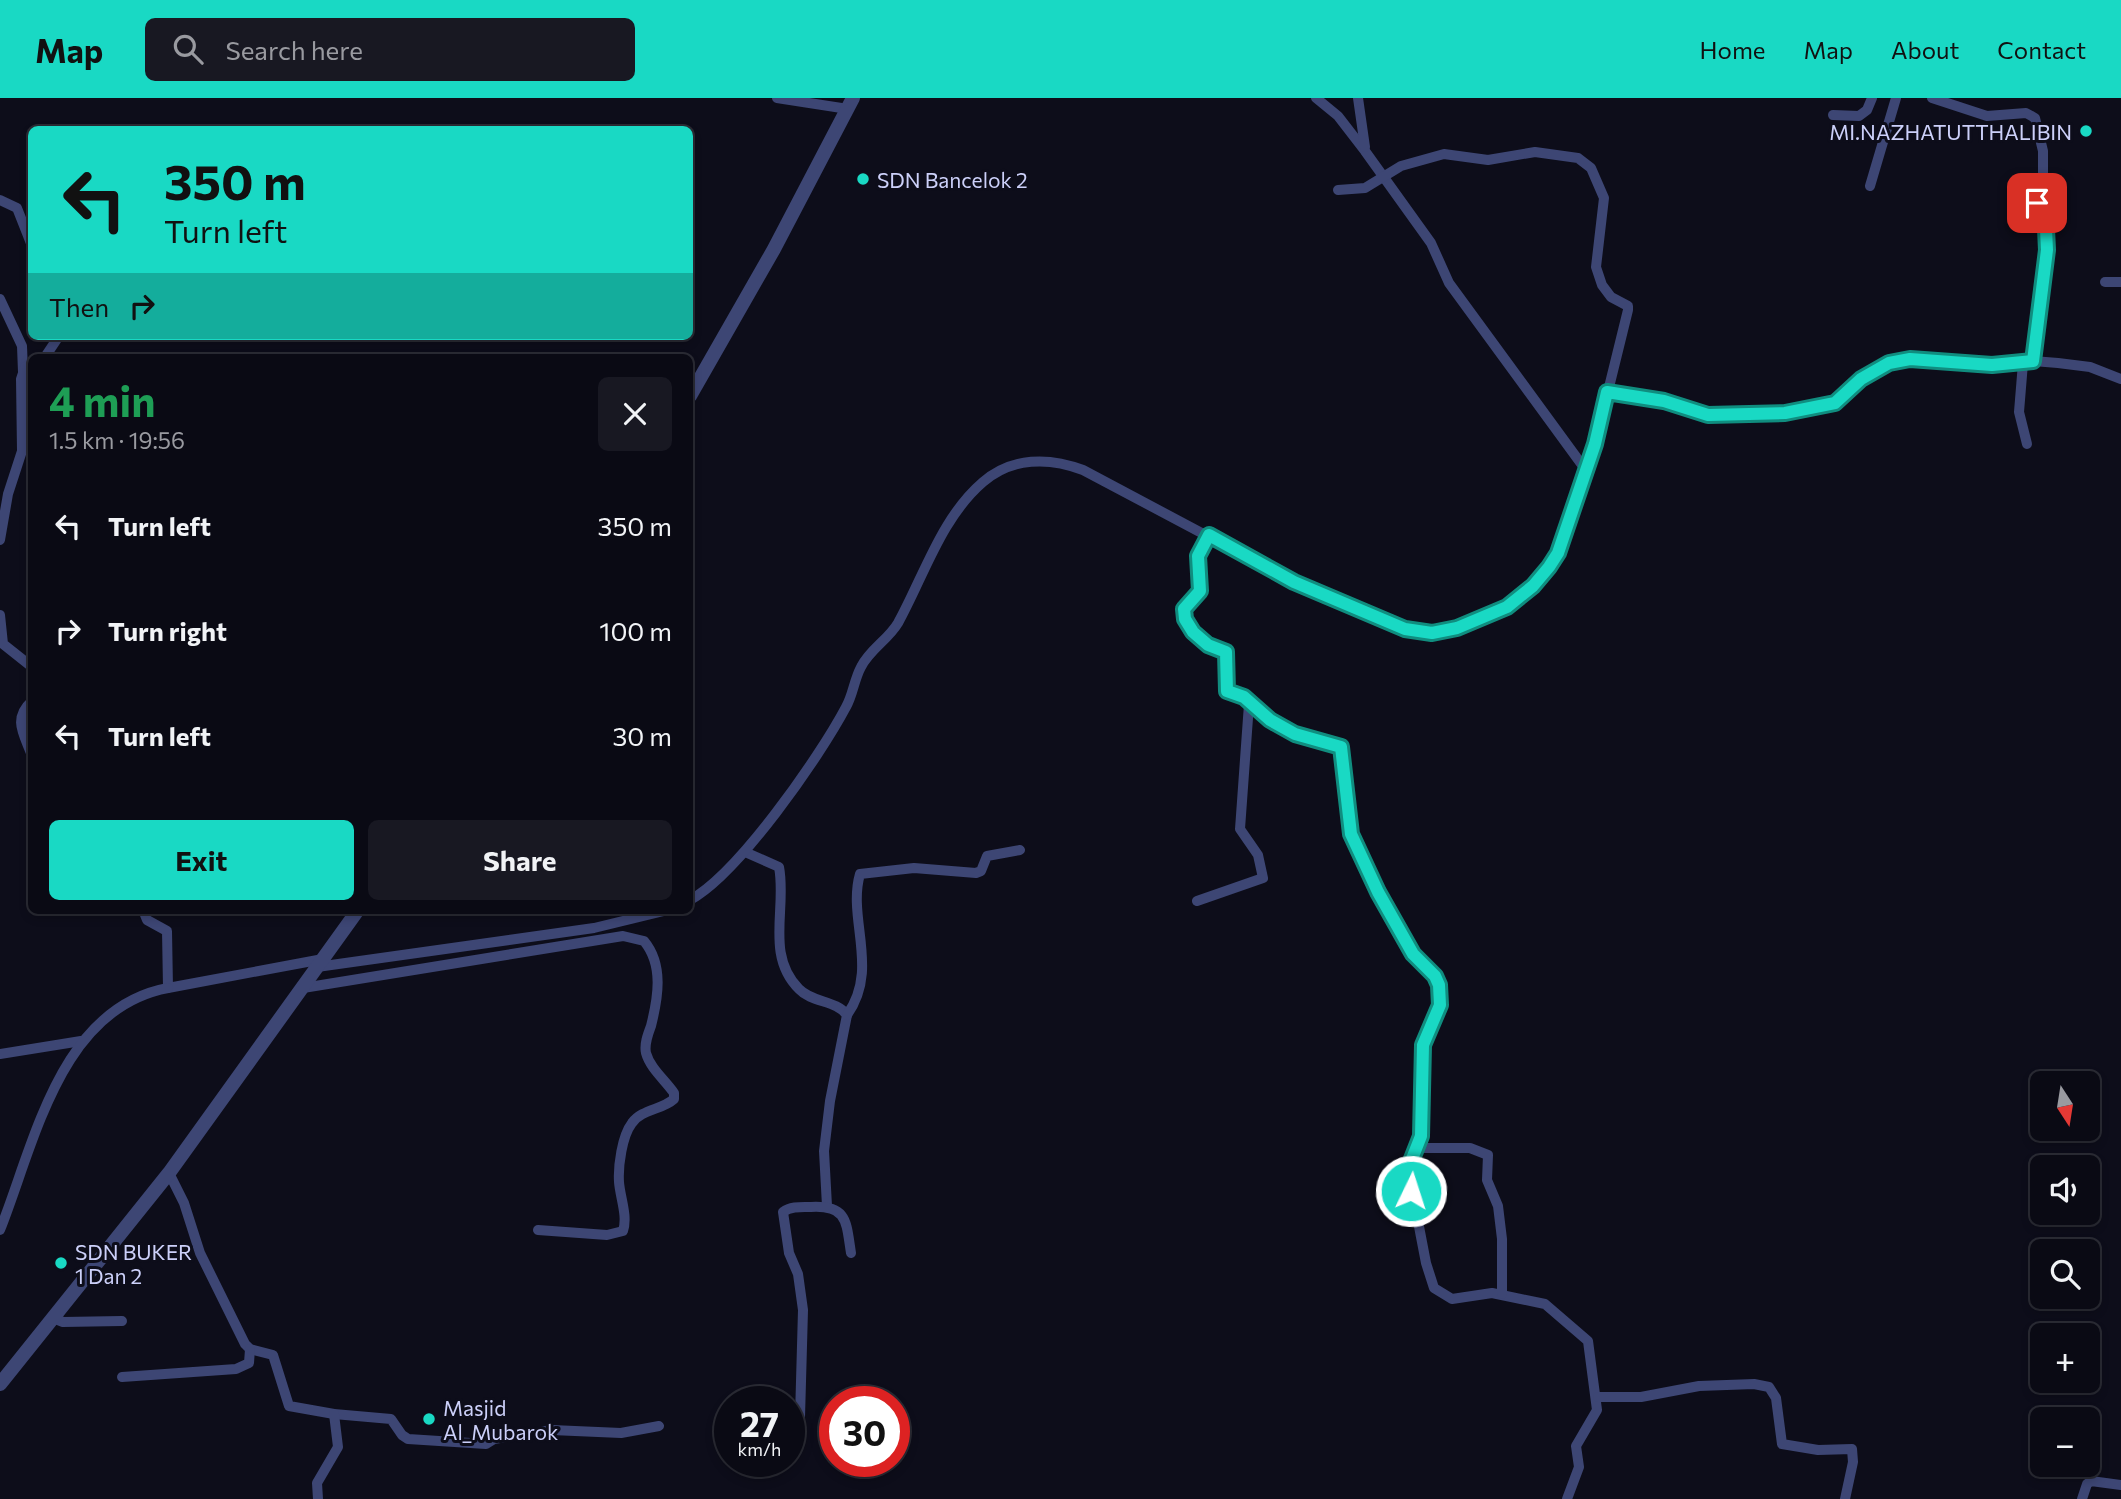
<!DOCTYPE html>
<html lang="en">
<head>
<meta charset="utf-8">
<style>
  :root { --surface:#0a0a14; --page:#181822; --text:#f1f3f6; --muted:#999aa0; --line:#2a2b34; --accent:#19d9c4 }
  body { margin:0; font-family:Commissioner,sans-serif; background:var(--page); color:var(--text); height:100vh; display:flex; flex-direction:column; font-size:26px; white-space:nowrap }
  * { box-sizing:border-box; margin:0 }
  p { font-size:23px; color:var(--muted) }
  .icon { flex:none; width:38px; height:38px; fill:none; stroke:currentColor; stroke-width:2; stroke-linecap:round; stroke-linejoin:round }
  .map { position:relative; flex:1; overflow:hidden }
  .panel { position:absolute; left:28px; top:256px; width:665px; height:560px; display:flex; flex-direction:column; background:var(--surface); border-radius:10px; box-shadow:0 4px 10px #0003,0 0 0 2px var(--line) }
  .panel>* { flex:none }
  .guide { position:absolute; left:28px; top:28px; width:665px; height:214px; border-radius:10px; box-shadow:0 4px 10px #0003,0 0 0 2px var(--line); background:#19d9c4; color:#111; overflow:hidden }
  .needle { width:46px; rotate:168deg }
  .buttons { position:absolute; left:2030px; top:973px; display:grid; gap:14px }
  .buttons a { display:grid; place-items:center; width:70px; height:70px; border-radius:10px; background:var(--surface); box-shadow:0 4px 10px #0003,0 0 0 2px var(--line); font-size:35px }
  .speed { position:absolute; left:714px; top:1288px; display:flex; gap:14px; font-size:35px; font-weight:700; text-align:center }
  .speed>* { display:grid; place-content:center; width:91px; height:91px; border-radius:50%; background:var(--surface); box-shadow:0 4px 10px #0003,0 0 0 2px var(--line); line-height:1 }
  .speed small { font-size:18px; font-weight:400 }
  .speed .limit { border:10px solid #d22; background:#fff; color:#111 }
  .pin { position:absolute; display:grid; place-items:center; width:60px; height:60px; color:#fff; margin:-30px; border-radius:14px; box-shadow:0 4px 10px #0006 }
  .me { position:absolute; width:77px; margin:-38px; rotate:4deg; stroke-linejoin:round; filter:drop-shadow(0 0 5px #0008) }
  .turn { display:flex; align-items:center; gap:24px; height:147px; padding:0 21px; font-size:32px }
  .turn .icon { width:91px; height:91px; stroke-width:2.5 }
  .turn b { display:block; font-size:49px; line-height:60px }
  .then { display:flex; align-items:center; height:66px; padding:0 21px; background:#0003; gap:14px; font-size:26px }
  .round { display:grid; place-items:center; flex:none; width:74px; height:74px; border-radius:10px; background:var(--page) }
  .summary { display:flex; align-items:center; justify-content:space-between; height:119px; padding:0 21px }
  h1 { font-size:42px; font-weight:700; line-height:52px; color:#1e9e55 }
  .primary-button { display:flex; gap:14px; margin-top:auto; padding:14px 21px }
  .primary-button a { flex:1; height:80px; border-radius:10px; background:var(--accent); color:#111; font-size:28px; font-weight:700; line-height:80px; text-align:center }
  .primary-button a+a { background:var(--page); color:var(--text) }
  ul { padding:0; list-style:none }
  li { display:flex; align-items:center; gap:21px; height:105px; padding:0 21px }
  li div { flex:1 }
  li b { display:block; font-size:26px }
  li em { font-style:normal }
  header { display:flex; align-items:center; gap:42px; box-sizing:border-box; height:98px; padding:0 35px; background:var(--accent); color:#111 }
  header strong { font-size:33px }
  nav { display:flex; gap:38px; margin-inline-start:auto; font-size:24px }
  .search { width:490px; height:63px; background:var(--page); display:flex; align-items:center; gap:18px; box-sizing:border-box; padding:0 24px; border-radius:10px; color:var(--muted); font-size:26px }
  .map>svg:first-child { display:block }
</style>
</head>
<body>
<header>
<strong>Map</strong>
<div class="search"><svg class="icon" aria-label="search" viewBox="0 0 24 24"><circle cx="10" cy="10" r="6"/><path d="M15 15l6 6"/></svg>Search here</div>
<nav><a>Home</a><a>Map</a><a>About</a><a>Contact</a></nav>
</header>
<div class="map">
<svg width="2121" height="1401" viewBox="0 0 2121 1401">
  <rect width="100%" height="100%" fill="#0d0d1a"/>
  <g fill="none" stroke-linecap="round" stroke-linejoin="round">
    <g stroke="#3d4674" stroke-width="10">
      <polyline points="777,0 848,11"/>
      <polyline points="1316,0 1338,18 1365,53 1431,145 1449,185 1585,371"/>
      <polyline points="1358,0 1365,49"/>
      <polyline points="1932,0 1987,18 2026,15 2035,20 2043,53 2043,75 2037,105 2046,131 2047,152 2033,263"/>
      <polyline points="1833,17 1859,18 1867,12 1872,0"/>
      <polyline points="1870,88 1896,0"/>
      <polyline points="0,102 17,110 32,148"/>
      <polyline points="2105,184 2121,184"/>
      <polyline points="0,201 22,248 23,274"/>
      <polyline points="45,259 59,238"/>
      <polyline points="2023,265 2019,314 2027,346"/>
      <polyline points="1607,294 1664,303 1708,317 1773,316 1835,305 1861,281 1889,265 1911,262 1992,267 2033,263 2058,265 2090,269 2121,281"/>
      <polyline points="1208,437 1198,458 1200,493 1184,511 1185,521 1193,534 1208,547 1226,554 1227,593 1244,599 1270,622 1295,636 1341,649 1351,736 1413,856 1435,878 1439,887 1440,907 1423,947 1419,1048 1408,1071 1426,1165 1434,1190 1452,1201 1492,1195 1545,1206 1588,1243 1597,1312 1576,1348 1579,1369 1567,1401"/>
      <polyline points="0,442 8,396 22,353 21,281 25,269 32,265"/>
      <polyline points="0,517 3,546 32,569"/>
      <path d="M32,603C12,621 24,636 32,658"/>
      <path d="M745,754L779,769C787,810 765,857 799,891C812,905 836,902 847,917L830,1003L824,1053L827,1108"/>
      <path d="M690,802C738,776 819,660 846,609C853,597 854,582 861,569C870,551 888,542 898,525C924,478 941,420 983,384C1012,359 1049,359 1083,372L1294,484L1405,531L1432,535L1457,530L1507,509L1533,488L1558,455L1595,346L1628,212V208L1611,199L1602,187L1596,169L1604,100L1591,70L1578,60L1535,54L1488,62L1444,56L1401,68L1365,90L1338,92"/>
      <polyline points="1197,803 1263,780 1258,757 1240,731 1249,606"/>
      <polyline points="143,812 147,822 167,833 168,890 323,861"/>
      <polyline points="317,869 594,830 668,812"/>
      <path d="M303,890L623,838L644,843C664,867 658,900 651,928C648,936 644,946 646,955C650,970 665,982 674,995V1001C662,1012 642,1011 632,1025C622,1038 618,1068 619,1084C620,1099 628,1118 623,1133L607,1137L538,1132"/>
      <path d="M847,917C880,871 847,821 860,776L914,770L976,775L981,773L987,758L1020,752"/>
      <polyline points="0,956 81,943"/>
      <polyline points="1418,1050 1470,1050 1488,1057 1487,1082 1498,1108 1502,1141 1502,1196"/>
      <polyline points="169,1075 184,1105 200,1155 245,1246 250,1251 273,1257 289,1308 334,1316 391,1321 402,1337 408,1341 486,1346 494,1341 552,1332 621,1335 659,1328"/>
      <path d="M0,1132C35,1044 60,910 168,890"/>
      <polyline points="53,1220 63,1224 122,1223"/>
      <polyline points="122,1279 236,1271 249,1265 250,1251"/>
      <polyline points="1598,1299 1641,1299 1699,1288 1754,1286 1769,1289 1776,1300 1782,1346 1818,1352 1852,1351 1853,1364 1845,1401"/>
      <path d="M800,1319L803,1212L798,1176L789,1155L783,1114C791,1108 801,1109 811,1109C848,1107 846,1124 851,1155"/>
      <polyline points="318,1401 317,1385 338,1349 334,1316"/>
      <polyline points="2082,1401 2087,1386 2091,1383 2121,1387"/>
    </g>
    <g stroke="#3d4674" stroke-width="14">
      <polyline points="690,298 774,151 853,0"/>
      <polyline points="0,1286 169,1075 358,812"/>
    </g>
  </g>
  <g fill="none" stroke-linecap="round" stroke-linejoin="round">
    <defs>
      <polyline id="route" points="1411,1093 1408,1071 1421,1038 1423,947 1440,907 1439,887 1435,878 1413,856 1378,794 1351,736 1341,649 1295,636 1270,622 1244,599 1227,593 1226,554 1208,547 1193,534 1185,521 1184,511 1200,493 1198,458 1209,437 1294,484 1405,531 1432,535 1457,530 1507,509 1533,488 1549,469 1558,455 1595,346 1607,294 1664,303 1708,317 1785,315 1835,305 1861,281 1889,265 1910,261 1992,267 2033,263 2047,152 2046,131 2037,105"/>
    </defs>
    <use href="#route" stroke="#108d7f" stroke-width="18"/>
    <use href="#route" stroke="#19d9c4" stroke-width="12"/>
  </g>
  <g fill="#19d9c4" stroke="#0d0d1a" stroke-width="2.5">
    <circle cx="2086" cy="33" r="7"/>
    <circle cx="863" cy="81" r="7"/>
    <circle cx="61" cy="1165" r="7"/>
    <circle cx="429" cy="1321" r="7"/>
  </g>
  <g text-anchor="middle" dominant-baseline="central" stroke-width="6" stroke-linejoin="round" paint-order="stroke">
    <g font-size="21" fill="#ccd0f9" stroke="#0d0d1a" text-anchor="start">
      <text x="2072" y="33" text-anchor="end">MI.NAZHATUTTHALIBIN</text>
      <text x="877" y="81">SDN Bancelok 2</text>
      <text x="75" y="1153">SDN BUKER<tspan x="75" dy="24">1 Dan 2</tspan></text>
      <text x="443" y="1309">Masjid<tspan x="443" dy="24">Al_Mubarok</tspan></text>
    </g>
  </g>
</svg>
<div class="buttons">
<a><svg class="needle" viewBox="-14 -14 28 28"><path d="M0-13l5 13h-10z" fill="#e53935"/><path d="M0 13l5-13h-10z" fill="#999aa0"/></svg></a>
<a><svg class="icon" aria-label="sound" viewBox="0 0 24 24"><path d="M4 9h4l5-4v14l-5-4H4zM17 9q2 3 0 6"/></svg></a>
<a><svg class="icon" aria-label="search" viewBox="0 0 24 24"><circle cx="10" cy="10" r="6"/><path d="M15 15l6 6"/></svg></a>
<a>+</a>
<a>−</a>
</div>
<div class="speed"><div>27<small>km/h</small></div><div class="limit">30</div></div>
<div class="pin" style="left:2037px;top:105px;background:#d93025"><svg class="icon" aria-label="arrive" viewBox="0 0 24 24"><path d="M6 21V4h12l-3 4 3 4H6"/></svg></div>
<svg class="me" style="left:1411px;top:1093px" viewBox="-20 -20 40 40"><circle r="17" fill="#19d9c4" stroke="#fff" stroke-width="3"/><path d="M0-11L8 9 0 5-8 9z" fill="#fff"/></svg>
<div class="guide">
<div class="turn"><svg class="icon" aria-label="left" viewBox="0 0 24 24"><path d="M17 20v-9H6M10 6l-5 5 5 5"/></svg><div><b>350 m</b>Turn left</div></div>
<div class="then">Then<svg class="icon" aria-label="right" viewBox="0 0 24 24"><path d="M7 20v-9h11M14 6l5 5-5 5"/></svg></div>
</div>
<section class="panel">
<div class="summary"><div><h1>4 min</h1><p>1.5 km · 19:56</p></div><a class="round"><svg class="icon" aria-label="close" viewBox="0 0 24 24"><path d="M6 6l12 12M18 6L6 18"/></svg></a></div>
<ul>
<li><svg class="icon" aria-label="left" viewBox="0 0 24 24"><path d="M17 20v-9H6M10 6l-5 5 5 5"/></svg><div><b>Turn left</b></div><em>350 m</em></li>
<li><svg class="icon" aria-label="right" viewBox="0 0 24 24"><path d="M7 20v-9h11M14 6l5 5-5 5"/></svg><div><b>Turn right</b></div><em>100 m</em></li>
<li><svg class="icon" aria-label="left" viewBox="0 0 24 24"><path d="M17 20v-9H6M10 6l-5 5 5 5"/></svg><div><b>Turn left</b></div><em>30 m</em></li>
</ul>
<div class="primary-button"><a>Exit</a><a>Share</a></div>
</section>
</div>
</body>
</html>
